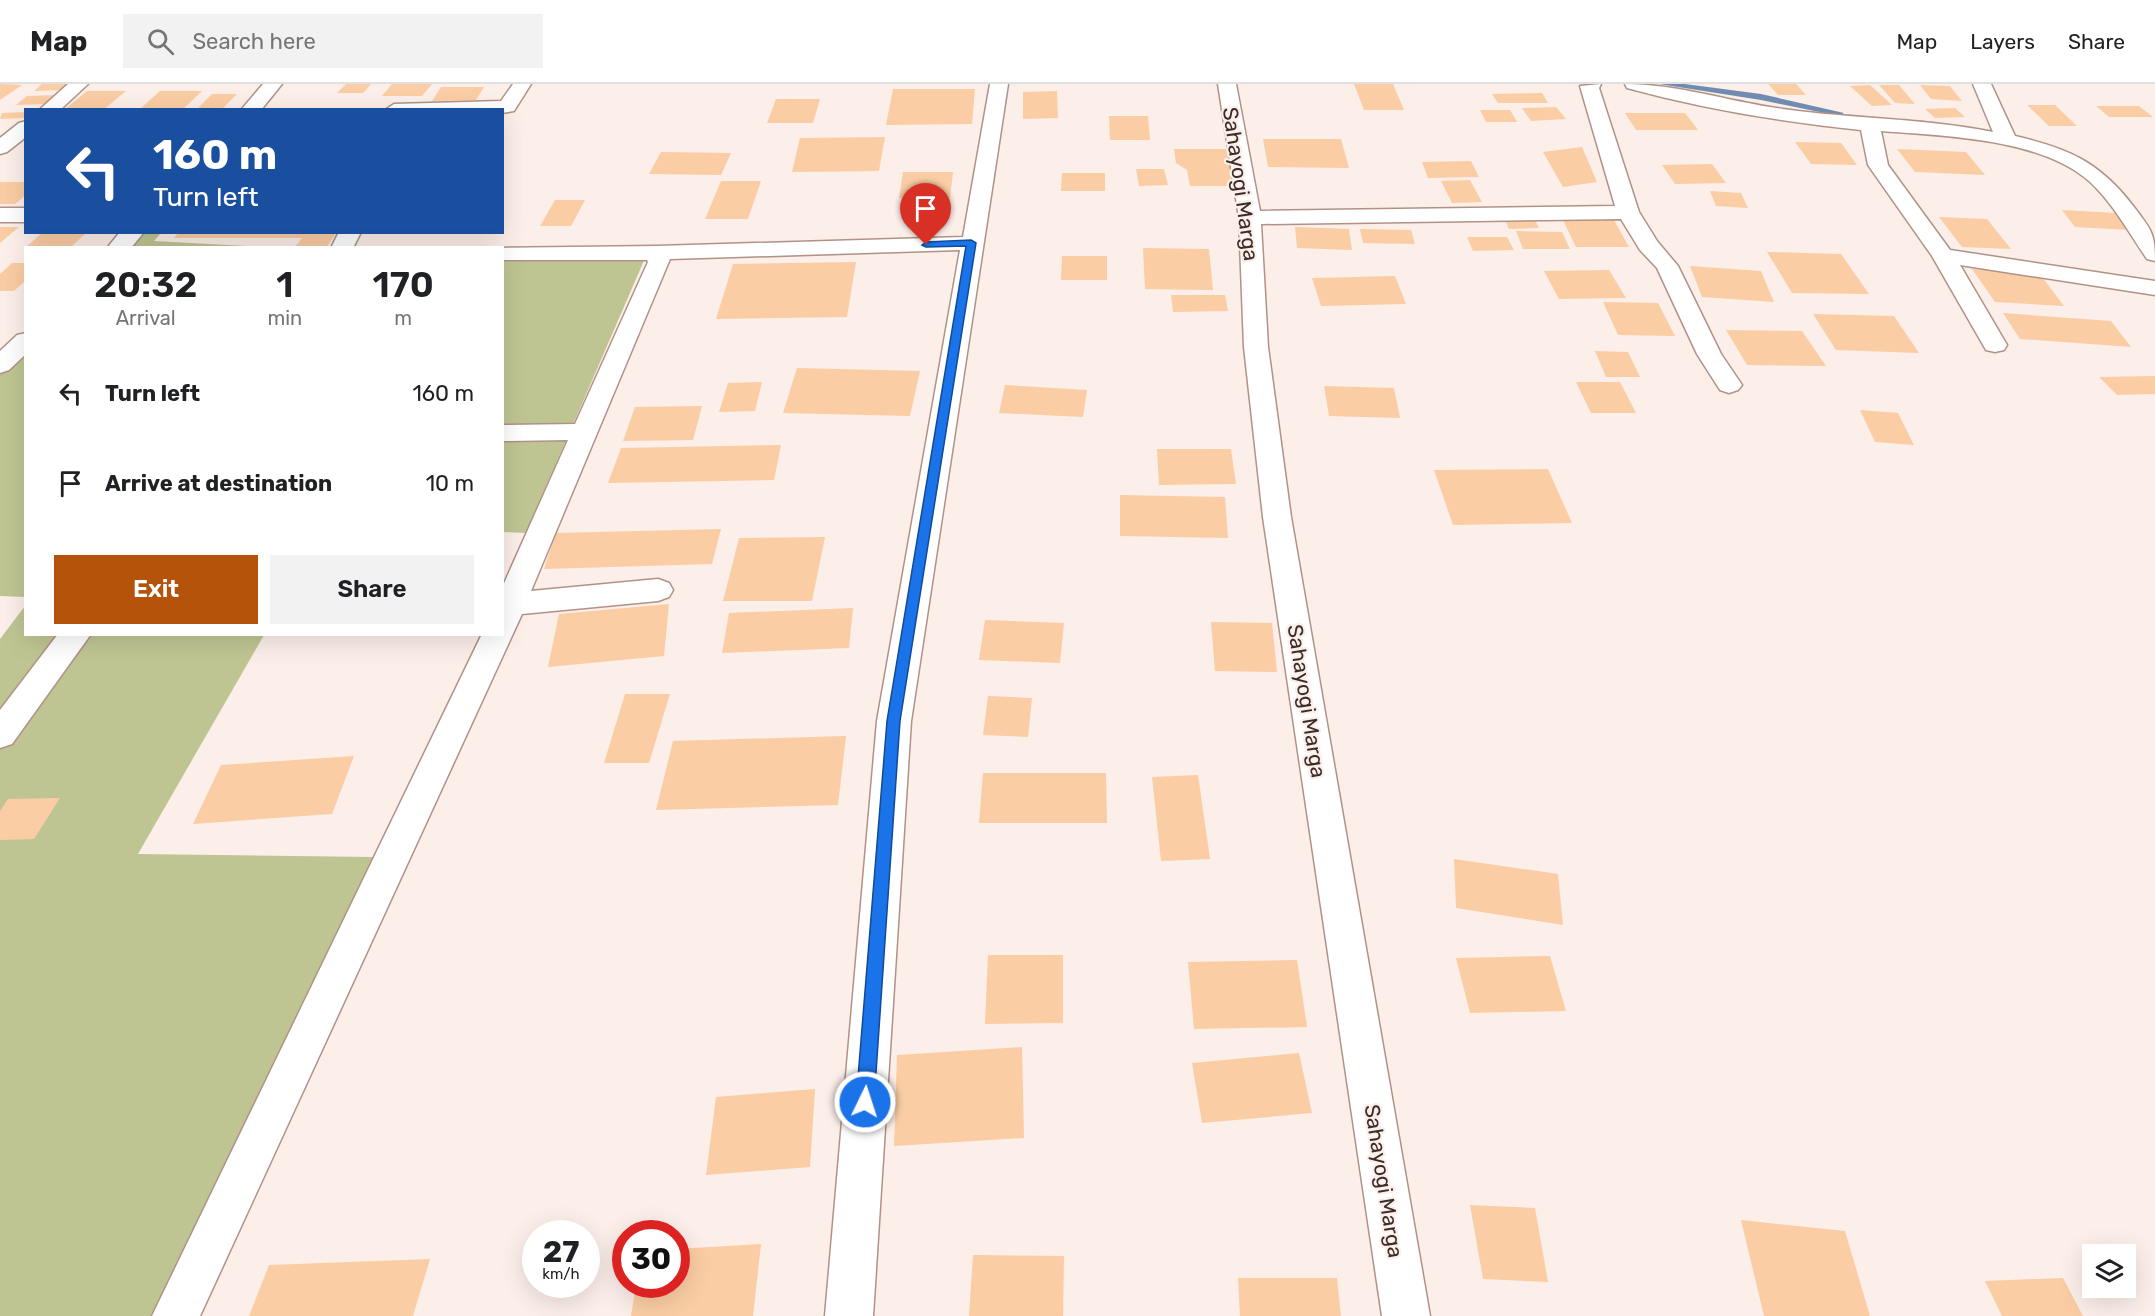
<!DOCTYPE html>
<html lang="en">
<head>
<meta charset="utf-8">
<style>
  :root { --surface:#fff; --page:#f2f2f2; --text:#202124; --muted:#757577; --line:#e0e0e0; --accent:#b45309 }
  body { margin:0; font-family:Rubik,sans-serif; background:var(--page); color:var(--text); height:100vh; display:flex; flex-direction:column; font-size:22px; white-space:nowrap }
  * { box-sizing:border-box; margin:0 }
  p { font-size:20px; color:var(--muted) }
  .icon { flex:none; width:33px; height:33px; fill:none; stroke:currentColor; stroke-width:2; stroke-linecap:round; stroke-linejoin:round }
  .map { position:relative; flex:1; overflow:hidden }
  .details { position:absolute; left:24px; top:162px; width:480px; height:390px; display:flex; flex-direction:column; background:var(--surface); border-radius:0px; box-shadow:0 6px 24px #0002 }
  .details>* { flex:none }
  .banner { position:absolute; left:24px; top:24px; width:480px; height:126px; border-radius:0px; box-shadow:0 6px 24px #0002; background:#1a4fa0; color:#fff; overflow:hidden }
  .tools { position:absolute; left:2082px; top:1160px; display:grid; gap:12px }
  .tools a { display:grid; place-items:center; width:54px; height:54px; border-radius:0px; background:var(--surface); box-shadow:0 6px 24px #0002; font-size:30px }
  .speed { position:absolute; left:522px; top:1136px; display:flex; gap:12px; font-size:30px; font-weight:700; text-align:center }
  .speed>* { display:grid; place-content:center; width:78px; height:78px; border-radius:50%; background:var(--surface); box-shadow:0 6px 24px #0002; line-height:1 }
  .speed small { font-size:15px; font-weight:400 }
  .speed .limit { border:9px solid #d22; background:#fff; color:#111 }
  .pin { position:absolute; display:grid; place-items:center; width:51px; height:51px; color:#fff; margin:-62px -26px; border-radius:50% 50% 50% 0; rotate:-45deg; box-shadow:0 0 6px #0007 }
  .pin .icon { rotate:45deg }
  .me { position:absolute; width:66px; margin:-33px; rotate:4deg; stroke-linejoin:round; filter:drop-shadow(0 0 4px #0008) }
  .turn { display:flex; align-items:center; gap:21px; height:126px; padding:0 30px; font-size:27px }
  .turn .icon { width:78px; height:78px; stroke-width:2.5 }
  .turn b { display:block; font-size:42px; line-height:51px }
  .eta { display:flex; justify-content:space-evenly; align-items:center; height:102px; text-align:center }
  .eta b { font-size:36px; font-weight:600; line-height:42px }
  .primary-button { display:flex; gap:12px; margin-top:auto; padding:12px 30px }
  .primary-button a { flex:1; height:69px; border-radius:0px; background:var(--accent); color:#fff; font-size:24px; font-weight:600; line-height:69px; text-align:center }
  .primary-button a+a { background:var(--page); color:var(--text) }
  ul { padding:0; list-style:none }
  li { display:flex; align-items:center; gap:18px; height:90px; padding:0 30px }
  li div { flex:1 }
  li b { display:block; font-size:22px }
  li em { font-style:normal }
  header { display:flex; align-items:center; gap:36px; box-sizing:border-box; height:84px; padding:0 30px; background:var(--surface); border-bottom:2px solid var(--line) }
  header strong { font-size:28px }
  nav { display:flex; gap:33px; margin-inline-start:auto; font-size:21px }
  .search { width:420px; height:54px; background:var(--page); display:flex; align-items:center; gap:15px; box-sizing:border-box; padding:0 21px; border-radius:0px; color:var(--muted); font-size:22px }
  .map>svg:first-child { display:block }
</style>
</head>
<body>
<header>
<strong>Map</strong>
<div class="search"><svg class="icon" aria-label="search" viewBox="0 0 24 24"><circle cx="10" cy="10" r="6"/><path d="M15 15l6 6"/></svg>Search here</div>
<nav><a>Map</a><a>Layers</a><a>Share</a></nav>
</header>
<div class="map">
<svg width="2155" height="1232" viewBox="0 0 2155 1232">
  <rect width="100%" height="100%" fill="#fceee9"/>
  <g fill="#bfc592">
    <polygon points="132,148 161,149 154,157 267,163 117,164"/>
    <polygon points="503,172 646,172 526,449 503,448"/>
    <polygon points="25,255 25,513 0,512 0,281"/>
    <polygon points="25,522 26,550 264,551 138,770 373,773 164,1232 0,1232 0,555"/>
  </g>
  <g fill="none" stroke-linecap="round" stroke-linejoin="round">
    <polygon fill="#718cb1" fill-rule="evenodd" points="1659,0 1685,0 1761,10 1844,29 1839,32 1761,16"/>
  </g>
  <g fill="#facda4">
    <polygon points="0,0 22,1 0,16"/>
    <polygon points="42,0 71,0 64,6 34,7"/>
    <polygon points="346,0 371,0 363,9 337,9"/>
    <polygon points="392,0 432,0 422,12 382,12"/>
    <polygon points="1354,0 1393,0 1404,26 1364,26"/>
    <polygon points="1768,0 1796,0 1806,11 1778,11"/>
    <polygon points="1870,1 1892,21 1872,22 1850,2"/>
    <polygon points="1879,1 1899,1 1915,20 1895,19"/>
    <polygon points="1920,1 1950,2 1962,17 1931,15"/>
    <polygon points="441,3 484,3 476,16 432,17"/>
    <polygon points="893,5 975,5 972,40 886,41"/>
    <polygon points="87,7 126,7 103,26 64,26"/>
    <polygon points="160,7 202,7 182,26 139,26"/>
    <polygon points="1057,7 1058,34 1023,35 1023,8"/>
    <polygon points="1542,9 1548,19 1498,19 1492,10"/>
    <polygon points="212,10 237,10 223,24 198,24"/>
    <polygon points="58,11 48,20 16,21 27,12"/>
    <polygon points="776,15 820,15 813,39 767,39"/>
    <polygon points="2027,21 2055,21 2077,42 2049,42"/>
    <polygon points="2096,22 2139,22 2153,33 2109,33"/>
    <polygon points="1556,23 1566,35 1531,37 1522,24"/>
    <polygon points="1955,24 1965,33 1935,34 1925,25"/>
    <polygon points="1480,26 1510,26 1517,38 1486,38"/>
    <polygon points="26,28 26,34 0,35 2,29"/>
    <polygon points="1625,29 1685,29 1698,46 1636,46"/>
    <polygon points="1109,32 1148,32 1150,56 1110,56"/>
    <polygon points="885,53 879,87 792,88 800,54"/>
    <polygon points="1263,55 1341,55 1349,84 1268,83"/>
    <polygon points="1795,58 1841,59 1857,81 1811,80"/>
    <polygon points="1582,63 1597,98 1563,103 1543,68"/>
    <polygon points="1174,65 1236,65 1245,102 1190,102 1187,86 1176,79"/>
    <polygon points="1897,65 1966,68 1985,91 1915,88"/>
    <polygon points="661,68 731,69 721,91 649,90"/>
    <polygon points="1471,77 1479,93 1428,94 1422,78"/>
    <polygon points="1712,80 1726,99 1675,100 1662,81"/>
    <polygon points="1136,85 1164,85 1168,101 1139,102"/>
    <polygon points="903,88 953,88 950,114 899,114"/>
    <polygon points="1062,89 1105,89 1105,107 1061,107"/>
    <polygon points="1470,96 1482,118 1452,119 1441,97"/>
    <polygon points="721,97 761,97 748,135 705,135"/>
    <polygon points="0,98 26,98 26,111 15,120 0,120"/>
    <polygon points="1710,107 1741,109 1748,124 1716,122"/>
    <polygon points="555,116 585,116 571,142 540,142"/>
    <polygon points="2062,126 2116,129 2131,146 2075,143"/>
    <polygon points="1939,133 1987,135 2011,165 1962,163"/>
    <polygon points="1505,136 1535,136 1539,144 1509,145"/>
    <polygon points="1563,136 1614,136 1629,163 1576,163"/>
    <polygon points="0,143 19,143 0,159"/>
    <polygon points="1295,143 1349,145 1352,166 1297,164"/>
    <polygon points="1360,145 1411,146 1415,160 1363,159"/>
    <polygon points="1516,147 1562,148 1570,165 1523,165"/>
    <polygon points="43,148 87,148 70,164 25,164"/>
    <polygon points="179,148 337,148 326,164 294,164 302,154 174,154"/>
    <polygon points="1467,153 1507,153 1514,166 1473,167"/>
    <polygon points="1143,164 1209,165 1213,206 1145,205"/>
    <polygon points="1767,168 1841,170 1869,210 1792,209"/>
    <polygon points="1062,172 1107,172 1107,196 1061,196"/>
    <polygon points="856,178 847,233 716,235 733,180"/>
    <polygon points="12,179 26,179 26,196 14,207 0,207 0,190"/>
    <polygon points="1690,182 1761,187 1774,218 1702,213"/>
    <polygon points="1972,185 2039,189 2064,222 1995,218"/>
    <polygon points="1609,186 1626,214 1559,215 1544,187"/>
    <polygon points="1395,192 1406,220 1321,222 1312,194"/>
    <polygon points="1171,211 1225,211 1228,227 1173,228"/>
    <polygon points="1603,218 1658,219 1675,252 1618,251"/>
    <polygon points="2003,229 2111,237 2131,263 2020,255"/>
    <polygon points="1813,230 1894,232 1919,269 1836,266"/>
    <polygon points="1726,246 1802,247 1826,282 1747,281"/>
    <polygon points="1595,267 1628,268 1640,293 1606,293"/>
    <polygon points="797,284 920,287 910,332 783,329"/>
    <polygon points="2155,292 2155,310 2117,311 2099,293"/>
    <polygon points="762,298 755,327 719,328 728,299"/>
    <polygon points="1576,298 1620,298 1636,329 1591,329"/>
    <polygon points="1005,301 1087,306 1083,333 999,329"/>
    <polygon points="1324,302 1394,304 1400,334 1329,332"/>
    <polygon points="702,322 693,356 623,357 635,323"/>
    <polygon points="1860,326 1898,329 1914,361 1875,358"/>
    <polygon points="781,361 774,396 608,399 621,364"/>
    <polygon points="1157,365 1231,365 1236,400 1159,401"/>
    <polygon points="1548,385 1572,439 1453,441 1434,386"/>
    <polygon points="1120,411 1225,413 1228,454 1120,452"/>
    <polygon points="721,445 712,480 544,485 556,449"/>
    <polygon points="825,453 812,517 723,517 739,454"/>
    <polygon points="669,520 664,572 548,583 559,530"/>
    <polygon points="853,524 849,564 722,569 729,529"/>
    <polygon points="985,536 1064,539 1060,579 979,576"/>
    <polygon points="1211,538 1272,539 1277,588 1215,587"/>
    <polygon points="625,610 670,610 649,679 604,679"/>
    <polygon points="988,612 1032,614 1028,653 983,651"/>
    <polygon points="846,652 838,721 656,726 673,657"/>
    <polygon points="354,672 332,730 193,740 221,681"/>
    <polygon points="983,689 1106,689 1107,739 979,739"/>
    <polygon points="1198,691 1210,775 1161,777 1152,693"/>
    <polygon points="60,714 34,755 0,756 0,727 8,715"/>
    <polygon points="1454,775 1558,790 1563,841 1456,824"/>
    <polygon points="988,871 1063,871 1063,939 985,940"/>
    <polygon points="1550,872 1566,927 1470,929 1456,874"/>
    <polygon points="1297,876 1307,943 1194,945 1188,878"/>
    <polygon points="1022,963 1024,1054 894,1062 897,971"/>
    <polygon points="1299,969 1312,1029 1202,1039 1192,979"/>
    <polygon points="815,1005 810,1083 706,1091 716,1013"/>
    <polygon points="1470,1121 1535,1124 1548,1198 1483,1195"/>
    <polygon points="1741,1136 1845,1147 1870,1232 1764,1232"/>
    <polygon points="761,1160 753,1232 631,1232 636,1200 676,1200 676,1165"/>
    <polygon points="973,1171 1064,1172 1063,1232 969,1232"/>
    <polygon points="430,1175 413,1232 249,1232 269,1181"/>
    <polygon points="1238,1194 1337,1194 1341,1232 1240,1232"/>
    <polygon points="2063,1194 2083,1232 2002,1232 1985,1197"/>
  </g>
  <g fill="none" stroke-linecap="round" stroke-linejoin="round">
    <defs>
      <g id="street">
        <polygon points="68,0 88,0 60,26 39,26"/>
        <polygon points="263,0 282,0 261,26 241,26"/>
        <polygon points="513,0 531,0 514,27 502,29 502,26 385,26 394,20 501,17"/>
        <polygon points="990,0 1008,0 911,637 873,1232 825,1232 877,637 960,166 670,175 531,507 658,495 669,499 673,506 669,513 658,517 522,530 200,1232 152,1232 482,550 502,550 502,504 568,356 502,357 502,341 575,340 648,178 647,176 502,176 502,164 497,164 657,162 963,153"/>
        <polygon points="1218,0 1236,0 1260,127 1615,122 1580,2 1601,0 1599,4 1639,128 1657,157 1678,182 1721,270 1742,301 1738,306 1729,309 1720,306 1697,270 1657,184 1640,166 1621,135 1261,140 1268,263 1291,433 1430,1232 1382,1232 1263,433 1244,263 1239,134"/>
        <path d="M1625,0C1678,0 1730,18 1783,25C1853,35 1924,34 1993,48L1973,0H1991L2015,52C2068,64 2100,78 2134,123C2151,146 2155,148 2155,177L2147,175C2129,149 2113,119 2089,97C2040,54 1944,52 1881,47L1888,81L1950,166L2155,197V211L1960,181L2007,261L2004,266L1995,268L1986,266L1932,172L1868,81L1861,46C1782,38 1704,25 1627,4Z"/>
        <polygon points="26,37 26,53 7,68 0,70 0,54 19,39"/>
        <rect x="0" y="124" width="26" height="14"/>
        <polygon points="120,148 144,148 131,164 107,164"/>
        <polygon points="339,148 361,148 353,164 331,164"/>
        <polygon points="26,249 26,270 9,286 0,289 0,267 17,251"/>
        <polygon points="58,550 91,550 12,660 0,664 0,626"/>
      </g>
    </defs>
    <use href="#street" stroke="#b19286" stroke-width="3"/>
    <use href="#street" fill="#fff" fill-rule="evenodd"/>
  </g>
  <polygon fill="#1a73e8" stroke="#114b97" stroke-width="1.5" points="971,156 976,159 900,637 874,1018 871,1024 865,1026 859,1024 856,1018 887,637 966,162 926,163 922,161 926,158"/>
  <g text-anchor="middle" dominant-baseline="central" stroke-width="4.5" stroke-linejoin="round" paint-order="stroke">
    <g font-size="21" fill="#3a2d29" stroke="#fceee9">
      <text transform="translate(1241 100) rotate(82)">Sahayogi Marga</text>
      <text transform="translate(1307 617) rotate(81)">Sahayogi Marga</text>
      <text transform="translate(1384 1097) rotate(81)">Sahayogi Marga</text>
    </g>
  </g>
</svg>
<div class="tools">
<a><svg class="icon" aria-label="layers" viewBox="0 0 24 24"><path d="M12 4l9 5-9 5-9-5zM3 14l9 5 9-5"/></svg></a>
</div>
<div class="speed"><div>27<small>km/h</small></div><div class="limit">30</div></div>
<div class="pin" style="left:926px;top:161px;background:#d93025"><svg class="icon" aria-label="arrive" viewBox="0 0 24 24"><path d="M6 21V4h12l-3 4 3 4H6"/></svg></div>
<svg class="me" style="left:865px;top:1018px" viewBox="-20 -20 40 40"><circle r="17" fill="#1a73e8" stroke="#fff" stroke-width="3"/><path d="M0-11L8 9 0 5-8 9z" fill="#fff"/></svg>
<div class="banner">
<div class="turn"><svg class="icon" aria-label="left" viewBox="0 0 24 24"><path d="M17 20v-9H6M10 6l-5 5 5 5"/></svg><div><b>160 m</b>Turn left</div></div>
</div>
<section class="details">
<div class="eta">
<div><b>20:32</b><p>Arrival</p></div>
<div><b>1</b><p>min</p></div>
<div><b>170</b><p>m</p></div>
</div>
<ul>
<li><svg class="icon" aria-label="left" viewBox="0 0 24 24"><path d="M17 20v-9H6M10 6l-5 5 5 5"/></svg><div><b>Turn left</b></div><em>160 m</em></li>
<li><svg class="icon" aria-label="arrive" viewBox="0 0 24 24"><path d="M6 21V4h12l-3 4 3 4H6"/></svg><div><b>Arrive at destination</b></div><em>10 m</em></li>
</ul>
<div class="primary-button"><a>Exit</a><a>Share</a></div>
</section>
</div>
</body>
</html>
